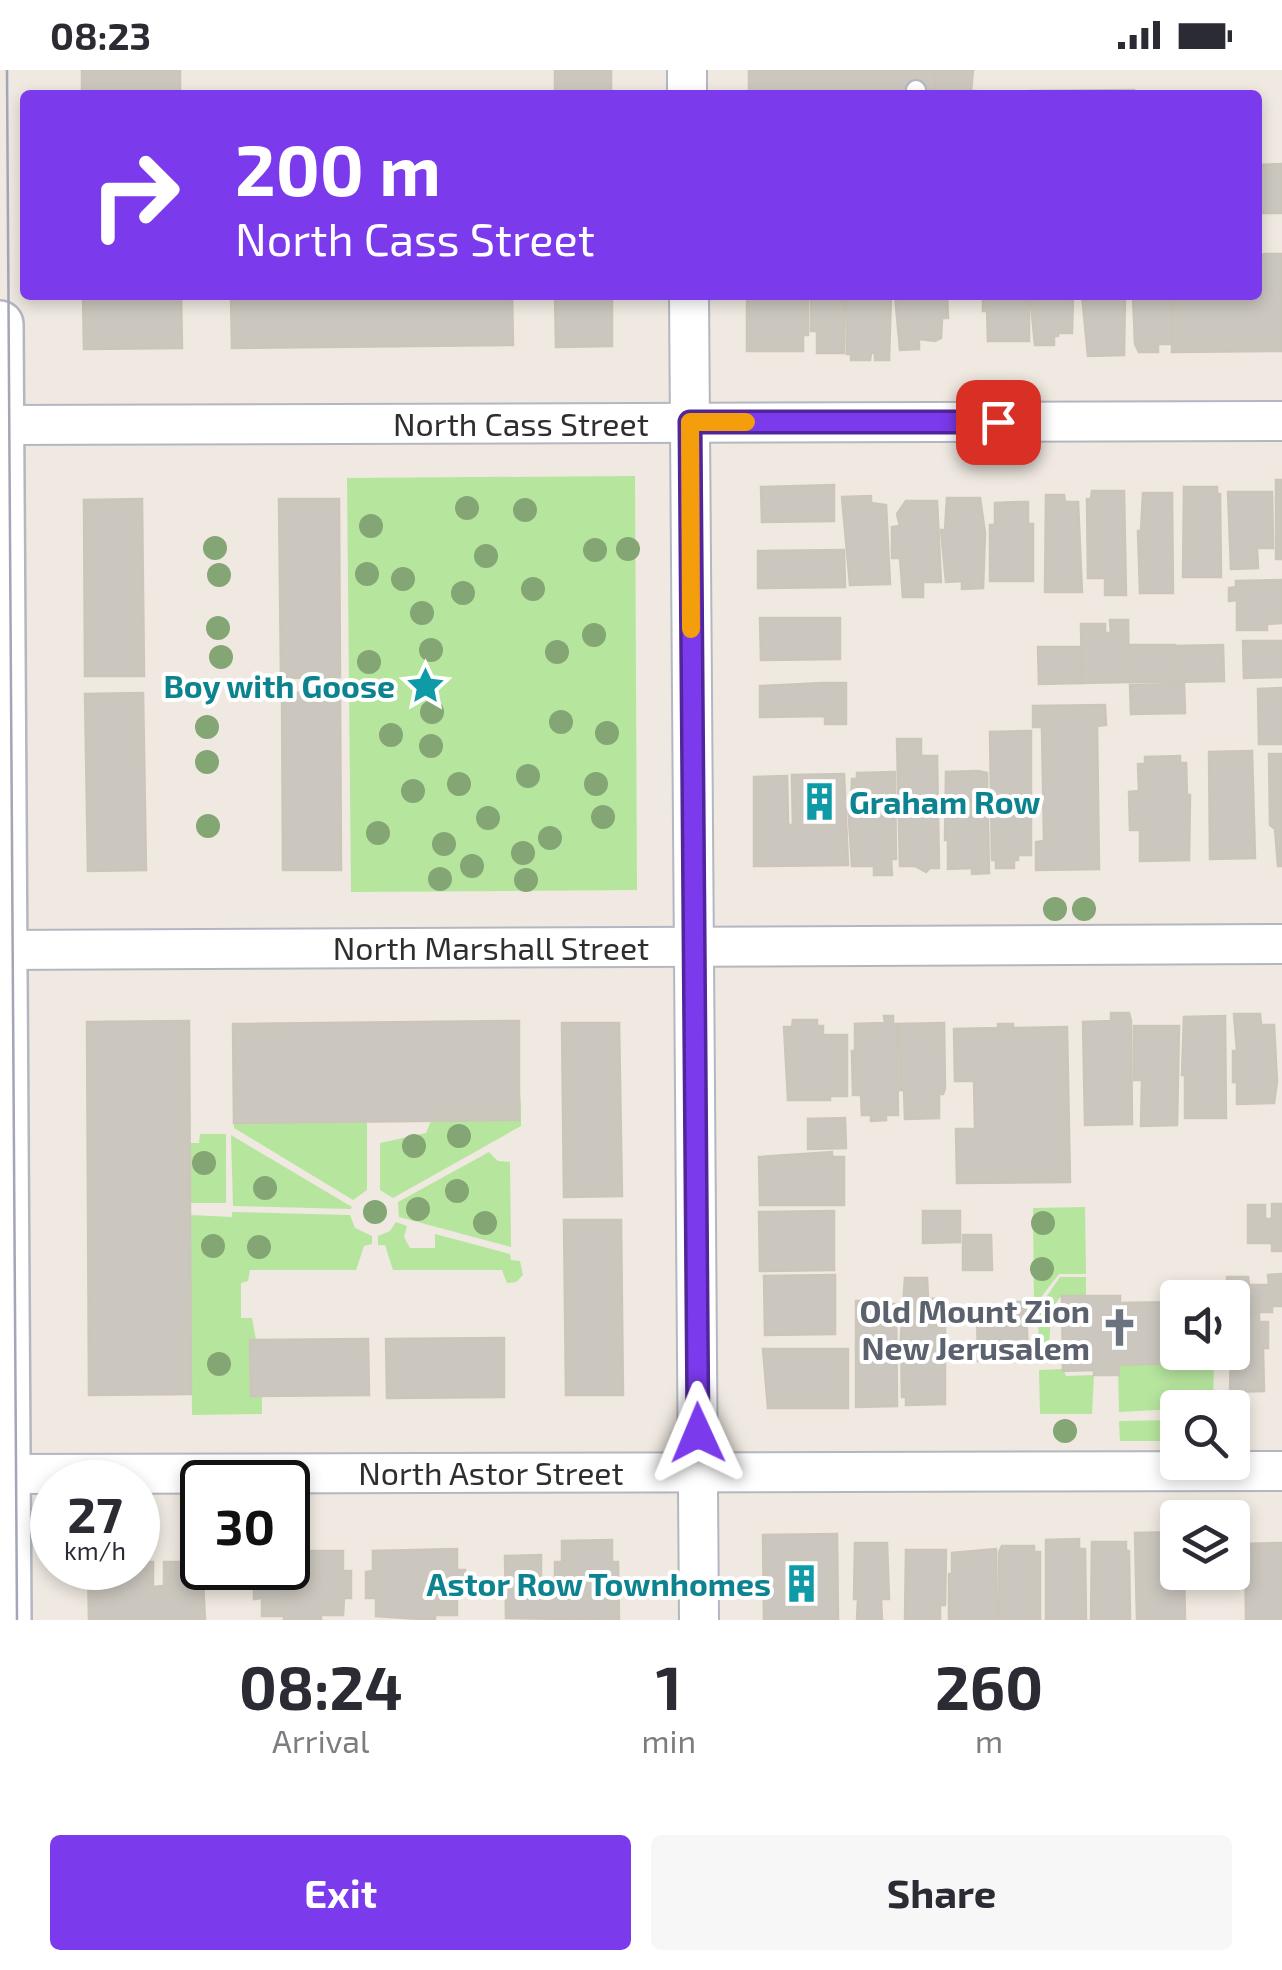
<!DOCTYPE html>
<html lang="en">
<head>
<meta charset="utf-8">
<style>
  :root { --surface:#fff; --page:#f7f7f7; --text:#2b2b33; --muted:#7c7c81; --accent:#7c3aed }
  body { margin:0; font-family:"Exo 2",sans-serif; background:var(--page); color:var(--text); height:100vh; display:flex; flex-direction:column; font-size:38px; white-space:nowrap }
  * { box-sizing:border-box; margin:0 }
  p { font-size:32px; color:var(--muted) }
  .icon { flex:none; width:55px; height:55px; fill:none; stroke:currentColor; stroke-width:2; stroke-linecap:round; stroke-linejoin:round }
  .map { position:relative; height:1550px; overflow:hidden }
  .details { display:flex; flex-direction:column; background:var(--surface); flex:1 }
  .details>* { flex:none }
  .top-card { position:absolute; left:20px; top:20px; width:1242px; height:210px; border-radius:10px; box-shadow:0 5px 15px #0003; background:#7c3aed; color:#fff; overflow:hidden }
  .buttons { position:absolute; left:1160px; top:1210px; display:grid; gap:20px }
  .buttons a { display:grid; place-items:center; width:90px; height:90px; border-radius:10px; background:var(--surface); box-shadow:0 5px 15px #0003; font-size:50px }
  .speed { position:absolute; left:30px; top:1390px; display:flex; gap:20px; font-size:50px; font-weight:700; text-align:center }
  .speed>* { display:grid; place-content:center; width:130px; height:130px; border-radius:50%; background:var(--surface); box-shadow:0 5px 15px #0003; line-height:1 }
  .speed small { font-size:25px; font-weight:400 }
  .speed .limit { border:5px solid #111; border-radius:15px; background:#fff; color:#111 }
  .pin { position:absolute; display:grid; place-items:center; width:85px; height:85px; color:#fff; margin:-42px; border-radius:20px; box-shadow:0 5px 15px #0006 }
  .me { position:absolute; width:110px; margin:-55px; rotate:359deg; stroke-linejoin:round; filter:drop-shadow(0 0 8px #0008) }
  .turn { display:flex; align-items:center; gap:35px; height:210px; padding:0 50px; font-size:45px }
  .turn .icon { width:130px; height:130px; stroke-width:2.5 }
  .turn b { display:block; font-size:70px; line-height:85px }
  .eta { display:flex; justify-content:space-evenly; align-items:center; height:170px; text-align:center }
  .eta b { font-size:60px; font-weight:700; line-height:70px }
  .action { display:flex; gap:20px; margin-top:auto; padding:20px 50px }
  .action a { flex:1; height:115px; border-radius:10px; background:var(--accent); color:#fff; font-size:40px; font-weight:700; line-height:115px; text-align:center }
  .action a+a { background:var(--page); color:var(--text) }
  .status { display:flex; justify-content:space-between; align-items:center; height:70px; padding:0 50px; background:var(--surface); direction:ltr }
  .status svg { height:28px; fill:currentColor }
  .map>svg:first-child { display:block }
</style>
</head>
<body>
<div class="status"><b>08:23</b><svg viewBox="0 0 49 12"><path d="M0 12V9h3v3zM5 12V6h3v6zM10 12V3h3v9zM15 12V0h3v12zM26 1h20v11H26zM47 4h2v5h-2z"/></svg></div>
<div class="map">
<svg width="1282" height="1550" viewBox="0 0 1282 1550">
  <rect width="100%" height="100%" fill="#efe9e1"/>
  <g fill="#b6e59e">
    <polygon points="635,406 637,820 351,822 347,408"/>
    <polygon points="521,1023 521,1056 393,1128 380,1120 380,1073 426,1063 431,1051 519,1050"/>
    <polygon points="367,1052 367,1120 353,1130 234,1058 234,1053"/>
    <polygon points="200,1064 226,1064 226,1133 190,1133 189,1073 199,1073"/>
    <polygon points="231,1065 352,1137 351,1139 233,1136"/>
    <polygon points="489,1082 498,1091 510,1092 511,1177 399,1147 398,1132"/>
    <polygon points="1085,1137 1086,1204 1059,1204 1034,1236 1033,1138"/>
    <polygon points="232,1142 350,1145 355,1158 372,1166 372,1174 364,1176 356,1200 250,1200 248,1211 241,1213 241,1248 252,1248 256,1270 250,1270 251,1326 262,1326 262,1344 192,1345 190,1145 232,1147"/>
    <polygon points="396,1152 407,1156 404,1167 410,1178 435,1178 435,1164 510,1184 511,1190 520,1191 523,1205 516,1212 507,1213 502,1200 393,1200 385,1175 378,1175 378,1166 390,1161"/>
    <path d="M1060,1207H1086V1226C1080,1226 1067,1224 1061,1227C1049,1233 1049,1279 1049,1292L1039,1293L1038,1239Z"/>
    <polygon points="1203,1292 1214,1292 1213,1337 1119,1342 1118,1295 1179,1293 1180,1299 1203,1298"/>
    <polygon points="1063,1299 1066,1306 1094,1305 1092,1344 1040,1344 1039,1300"/>
    <polygon points="1177,1350 1177,1371 1120,1371 1119,1351"/>
  </g>
  <g fill="#cbc7bf" stroke="#cbc5ba" stroke-width="2.5">
    <rect x="82" y="0" width="98" height="25"/>
    <rect x="555" y="0" width="56" height="25"/>
    <rect x="749" y="0" width="124" height="25"/>
    <polygon points="873,0 935,0 935,20 873,21"/>
    <polygon points="936,0 973,0 971,21 976,21 977,25 937,25"/>
    <polygon points="1134,20 1134,25 1031,25 1031,21"/>
    <polygon points="1282,94 1282,143 1258,143 1258,95"/>
    <polygon points="1264,184 1282,184 1282,281 1172,282 1172,225 1258,225 1258,190"/>
    <polygon points="83,225 181,225 182,278 84,279"/>
    <polygon points="231,225 512,225 513,275 232,278"/>
    <polygon points="555,225 612,225 612,276 556,277"/>
    <polygon points="747,225 808,225 808,265 803,265 803,281 747,281"/>
    <polygon points="811,225 844,225 844,283 817,283 817,261 811,261"/>
    <polygon points="846,225 891,225 889,290 875,290 875,283 871,283 870,290 851,290 851,284 847,284"/>
    <polygon points="895,225 947,225 948,248 942,248 941,268 935,271 919,269 919,279 900,280"/>
    <polygon points="983,225 1029,225 1029,271 988,271 987,241 983,241"/>
    <polygon points="1030,225 1073,225 1072,263 1058,263 1058,266 1054,266 1054,275 1035,275"/>
    <polygon points="1082,225 1125,225 1124,285 1088,286"/>
    <polygon points="1133,225 1171,225 1171,274 1158,274 1158,282 1139,282 1135,274"/>
    <rect x="1276" y="410" width="6" height="79"/>
    <polygon points="834,415 834,451 762,452 761,417"/>
    <polygon points="1184,417 1217,417 1217,424 1220,424 1221,507 1183,507"/>
    <polygon points="1092,421 1124,421 1126,525 1105,525 1105,508 1088,508 1087,429 1091,429"/>
    <polygon points="1228,422 1272,422 1273,478 1257,478 1258,498 1231,499"/>
    <polygon points="1143,423 1172,423 1173,523 1140,523 1138,461 1141,461"/>
    <polygon points="1046,425 1064,425 1065,432 1078,432 1082,522 1045,522"/>
    <polygon points="871,426 871,433 886,435 890,514 850,515 842,427"/>
    <polygon points="947,428 980,428 985,463 983,518 962,519 962,511 946,512 941,460 945,460"/>
    <polygon points="142,429 144,606 85,606 84,430"/>
    <polygon points="279,429 339,429 340,607 281,608"/>
    <polygon points="906,431 937,431 941,512 923,512 923,527 903,527 900,488 892,488 892,457 900,456 897,444"/>
    <polygon points="1021,432 1028,432 1028,454 1033,454 1033,511 990,511 990,455 995,455 995,433"/>
    <polygon points="844,480 845,517 758,518 758,481"/>
    <polygon points="1282,510 1282,553 1267,554 1267,560 1237,560 1237,530 1229,531 1229,518 1236,517 1236,511"/>
    <polygon points="760,548 840,548 840,589 761,590"/>
    <polygon points="1110,550 1128,550 1129,612 1082,613 1081,554 1105,554 1105,563 1111,563"/>
    <polygon points="1243,571 1282,571 1282,607 1244,608"/>
    <rect x="1129" y="575" width="46" height="37"/>
    <polygon points="1223,575 1224,611 1175,612 1175,576"/>
    <polygon points="1038,577 1081,577 1082,613 1039,614"/>
    <polygon points="823,613 846,613 846,654 825,654 825,646 760,647 760,616"/>
    <polygon points="1184,614 1185,643 1131,644 1130,615"/>
    <polygon points="1282,618 1282,674 1259,674 1258,619"/>
    <polygon points="340,622 341,800 283,800 282,623"/>
    <polygon points="143,623 146,800 88,801 85,624"/>
    <polygon points="1105,635 1106,655 1097,656 1099,799 1036,800 1036,772 1044,771 1042,657 1033,657 1033,636"/>
    <polygon points="1031,661 1031,785 1018,785 1018,790 1014,790 1014,798 996,798 996,790 992,790 990,662"/>
    <polygon points="897,669 921,669 921,686 937,686 939,798 930,798 926,802 915,796 900,796"/>
    <polygon points="1252,681 1255,788 1210,789 1209,682"/>
    <polygon points="1269,684 1282,684 1282,796 1278,796 1275,759 1270,755"/>
    <polygon points="1180,686 1180,693 1186,693 1187,725 1190,725 1189,790 1140,791 1140,760 1130,760 1129,722 1139,721 1138,694 1145,694 1145,687"/>
    <polygon points="978,701 987,703 989,803 972,804 972,798 948,799 948,770 945,770 946,702"/>
    <polygon points="895,702 896,789 891,789 892,805 874,805 874,796 852,796 848,735 851,735 852,709 857,709 857,703"/>
    <polygon points="844,704 848,795 754,796 754,707 787,706 788,755 793,755 792,705"/>
    <polygon points="1111,943 1129,943 1131,951 1132,1054 1085,1055 1083,952 1111,951"/>
    <polygon points="1234,944 1260,944 1261,955 1274,955 1277,1012 1274,1033 1237,1034 1237,1012 1233,1012 1233,981 1237,981"/>
    <polygon points="884,946 893,946 893,954 897,954 898,1045 886,1045 886,1050 871,1051 871,1045 862,1045 861,1025 853,1025 852,981 855,981 855,954 885,953"/>
    <polygon points="1225,946 1226,1048 1185,1048 1185,1005 1182,1005 1184,947"/>
    <polygon points="793,950 817,950 817,956 823,956 823,965 847,965 847,1026 830,1026 830,1030 788,1030 784,957 792,957"/>
    <polygon points="189,951 191,1324 89,1325 87,952"/>
    <polygon points="519,951 519,1050 234,1053 233,954"/>
    <polygon points="562,953 619,953 622,1126 564,1127"/>
    <polygon points="944,953 945,1018 943,1024 939,1024 939,1048 905,1049 904,1020 900,1020 899,954"/>
    <polygon points="998,954 1013,954 1013,958 1067,957 1070,1112 957,1113 956,1059 975,1059 974,1011 955,1011 954,959 998,958"/>
    <polygon points="1134,956 1179,956 1177,1055 1141,1056 1142,1010 1134,1010"/>
    <polygon points="845,1048 846,1078 808,1079 808,1049"/>
    <polygon points="832,1082 832,1087 844,1087 844,1135 760,1135 759,1087"/>
    <polygon points="1272,1134 1282,1134 1282,1181 1272,1181 1272,1173 1248,1173 1248,1135 1265,1135 1265,1149 1272,1149"/>
    <polygon points="834,1141 834,1200 760,1201 759,1142"/>
    <polygon points="923,1141 960,1141 960,1172 923,1173"/>
    <polygon points="564,1150 621,1150 623,1325 566,1325"/>
    <polygon points="963,1165 991,1165 992,1200 963,1200"/>
    <polygon points="1282,1204 1282,1236 1272,1236 1272,1242 1232,1242 1232,1228 1227,1228 1227,1207 1248,1207 1249,1215 1269,1215 1268,1205"/>
    <polygon points="835,1205 835,1264 765,1265 764,1206"/>
    <polygon points="905,1208 927,1208 928,1229 945,1228 945,1334 906,1335 906,1327 902,1327 901,1266"/>
    <polygon points="1062,1226 1120,1226 1120,1233 1178,1232 1178,1282 1205,1282 1203,1298 1179,1299 1179,1293 1118,1295 1119,1305 1094,1305 1094,1300 1063,1301"/>
    <polygon points="856,1231 883,1231 883,1234 896,1234 897,1336 856,1337"/>
    <polygon points="1011,1232 1026,1232 1028,1291 978,1291 977,1243 1011,1243"/>
    <polygon points="1259,1243 1259,1252 1268,1252 1268,1278 1263,1278 1264,1321 1230,1322 1232,1244"/>
    <polygon points="504,1268 504,1327 387,1328 386,1269"/>
    <polygon points="368,1269 369,1325 251,1326 250,1270"/>
    <polygon points="763,1279 848,1279 848,1338 768,1338"/>
    <polygon points="1178,1462 1178,1502 1184,1502 1185,1550 1137,1550 1135,1463"/>
    <polygon points="837,1464 838,1550 764,1550 763,1465"/>
    <polygon points="1079,1469 1079,1479 1085,1479 1086,1550 1046,1550 1046,1470"/>
    <polygon points="612,1470 612,1492 618,1492 619,1550 506,1548 505,1486 541,1485 541,1514 555,1515 555,1492 562,1492 562,1471"/>
    <polygon points="138,1471 144,1471 145,1492 153,1492 153,1517 164,1516 164,1492 202,1492 205,1550 89,1550 88,1498 138,1498"/>
    <polygon points="1092,1472 1126,1472 1126,1481 1129,1481 1130,1550 1091,1550"/>
    <polygon points="855,1473 887,1473 889,1529 881,1529 882,1550 857,1550 858,1529 854,1529"/>
    <polygon points="1282,1473 1282,1550 1246,1550 1245,1474"/>
    <polygon points="1002,1476 1034,1476 1034,1482 1040,1482 1040,1550 998,1550 999,1482"/>
    <polygon points="457,1479 457,1500 465,1500 465,1526 457,1526 457,1545 435,1545 435,1550 376,1546 376,1528 366,1528 366,1502 373,1501 373,1481"/>
    <polygon points="996,1479 996,1550 949,1550 949,1504 952,1504 952,1483"/>
    <polygon points="906,1480 946,1480 945,1535 940,1535 940,1550 905,1550"/>
    <polygon points="288,1481 343,1481 343,1501 351,1501 351,1528 344,1528 343,1545 321,1545 321,1550 284,1550 284,1546 262,1546 262,1528 254,1529 254,1502 259,1502 259,1498 288,1498"/>
  </g>
  <g fill="none" stroke-linecap="round" stroke-linejoin="round">
    <defs>
      <polyline id="service" points="916,20 916,25"/>
      <g id="minor">
        <polyline points="687,0 687,25"/>
        <polyline points="689,225 699,1550"/>
        <polyline points="0,355 1282,351"/>
        <polyline points="0,880 1282,874"/>
        <polyline points="0,1404 1282,1401"/>
      </g>
      <polyline id="tertiary" points="0,254 8,1550"/>
    </defs>
    <use href="#service" stroke="#b4b7c1" stroke-width="22"/>
    <use href="#minor" stroke="#b4b7c1" stroke-width="42"/>
    <use href="#tertiary" stroke="#b4b7c1" stroke-width="50"/>
    <use href="#service" stroke="#fff" stroke-width="18"/>
    <use href="#minor" stroke="#fff" stroke-width="38"/>
    <use href="#tertiary" stroke="#fff" stroke-width="45"/>
    <polyline stroke="#a3a6b8" stroke-width="2.5" points="7,0 17,1550"/>
  </g>
  <g fill="#84a574">
    <circle cx="467" cy="438" r="12"/>
    <circle cx="525" cy="440" r="12"/>
    <circle cx="371" cy="456" r="12"/>
    <circle cx="215" cy="478" r="12"/>
    <circle cx="628" cy="479" r="12"/>
    <circle cx="595" cy="480" r="12"/>
    <circle cx="486" cy="486" r="12"/>
    <circle cx="367" cy="504" r="12"/>
    <circle cx="219" cy="505" r="12"/>
    <circle cx="403" cy="509" r="12"/>
    <circle cx="533" cy="519" r="12"/>
    <circle cx="463" cy="523" r="12"/>
    <circle cx="422" cy="543" r="12"/>
    <circle cx="218" cy="558" r="12"/>
    <circle cx="594" cy="565" r="12"/>
    <circle cx="431" cy="580" r="12"/>
    <circle cx="557" cy="582" r="12"/>
    <circle cx="221" cy="587" r="12"/>
    <circle cx="369" cy="592" r="12"/>
    <circle cx="432" cy="642" r="12"/>
    <circle cx="561" cy="652" r="12"/>
    <circle cx="207" cy="657" r="12"/>
    <circle cx="607" cy="663" r="12"/>
    <circle cx="391" cy="665" r="12"/>
    <circle cx="431" cy="676" r="12"/>
    <circle cx="207" cy="692" r="12"/>
    <circle cx="528" cy="706" r="12"/>
    <circle cx="459" cy="714" r="12"/>
    <circle cx="596" cy="714" r="12"/>
    <circle cx="413" cy="721" r="12"/>
    <circle cx="603" cy="747" r="12"/>
    <circle cx="488" cy="748" r="12"/>
    <circle cx="208" cy="756" r="12"/>
    <circle cx="378" cy="763" r="12"/>
    <circle cx="550" cy="768" r="12"/>
    <circle cx="444" cy="774" r="12"/>
    <circle cx="523" cy="783" r="12"/>
    <circle cx="472" cy="796" r="12"/>
    <circle cx="440" cy="809" r="12"/>
    <circle cx="526" cy="810" r="12"/>
    <circle cx="1055" cy="839" r="12"/>
    <circle cx="1084" cy="839" r="12"/>
    <circle cx="459" cy="1066" r="12"/>
    <circle cx="414" cy="1076" r="12"/>
    <circle cx="204" cy="1093" r="12"/>
    <circle cx="265" cy="1118" r="12"/>
    <circle cx="457" cy="1121" r="12"/>
    <circle cx="418" cy="1139" r="12"/>
    <circle cx="375" cy="1142" r="12"/>
    <circle cx="485" cy="1153" r="12"/>
    <circle cx="1043" cy="1153" r="12"/>
    <circle cx="213" cy="1176" r="12"/>
    <circle cx="259" cy="1177" r="12"/>
    <circle cx="1042" cy="1199" r="12"/>
    <circle cx="219" cy="1294" r="12"/>
    <circle cx="1065" cy="1361" r="12"/>
  </g>
  <g fill="none" stroke-linecap="round" stroke-linejoin="round">
    <defs>
      <polyline id="route" points="698,1363 690,352 998,352"/>
    </defs>
    <use href="#route" stroke="#51269a" stroke-width="25"/>
    <use href="#route" stroke="#7c3aed" stroke-width="18"/>
    <polyline stroke="#f59e0b" stroke-width="18" points="691,559 690,352 746,352"/>
  </g>
  <defs>
    <symbol id="sight-bare" viewBox="-9 -9 18 18"><path d="M0-6L1.8-2.2L6-1.7L2.9 1.2L3.7 5.4L0 3.3L-3.7 5.4L-2.9 1.2L-6-1.7L-1.8-2.2Z" fill="#0f9aa8" stroke="#fff" stroke-width="2.5" paint-order="stroke"/></symbol>
    <symbol id="building-bare" viewBox="-9 -9 18 18"><path d="M-4-6H4V6H1V3H-1V6H-4ZM-2.5-4.3h1.7v1.8h-1.7ZM.8-4.3h1.7v1.8H.8ZM-2.5-1h1.7V.8h-1.7ZM.8-1h1.7V.8H.8Z" fill="#0f9aa8" stroke="#fff" stroke-width="2.5" paint-order="stroke"/></symbol>
    <symbol id="church-bare" viewBox="-9 -9 18 18"><path d="M-1.2-6h2.4v3.5h3.3v2.4h-3.3V6h-2.4V-.1h-3.3v-2.4h3.3Z" fill="#6b7280" stroke="#fff" stroke-width="2.5" paint-order="stroke"/></symbol>
  </defs>
  <g fill-rule="evenodd">
    <use href="#sight-bare" x="398" y="588" width="55" height="55"/>
    <use href="#building-bare" x="792" y="704" width="55" height="55"/>
    <use href="#church-bare" x="1092" y="1230" width="55" height="55"/>
    <use href="#building-bare" x="774" y="1486" width="55" height="55"/>
  </g>
  <g text-anchor="middle" dominant-baseline="central" stroke-width="8" stroke-linejoin="round" paint-order="stroke">
    <g font-size="32" fill="#2e2e2e" stroke="#fff">
      <text x="521" y="353">North Cass Street</text>
      <text x="491" y="877">North Marshall Street</text>
      <text x="491" y="1402">North Astor Street</text>
    </g>
    <g font-size="32" font-weight="bold" fill="#0d838f" stroke="#fff" text-anchor="end">
      <text x="395" y="615">Boy with Goose</text>
      <text x="849" y="731" text-anchor="start">Graham Row</text>
      <text x="771" y="1513">Astor Row Townhomes</text>
    </g>
    <g font-size="32" font-weight="bold" fill="#5b616d" stroke="#fff" text-anchor="end">
      <text x="1090" y="1240">Old Mount Zion<tspan x="1090" dy="37">New Jerusalem</tspan></text>
    </g>
  </g>
</svg>
<div class="buttons">
<a><svg class="icon" aria-label="sound" viewBox="0 0 24 24"><path d="M4 9h4l5-4v14l-5-4H4zM17 9q2 3 0 6"/></svg></a>
<a><svg class="icon" aria-label="search" viewBox="0 0 24 24"><circle cx="10" cy="10" r="6"/><path d="M15 15l6 6"/></svg></a>
<a><svg class="icon" aria-label="layers" viewBox="0 0 24 24"><path d="M12 4l9 5-9 5-9-5zM3 14l9 5 9-5"/></svg></a>
</div>
<div class="speed"><div>27<small>km/h</small></div><div class="limit">30</div></div>
<div class="pin" style="left:998px;top:352px;background:#d93025"><svg class="icon" aria-label="arrive" viewBox="0 0 24 24"><path d="M6 21V4h12l-3 4 3 4H6"/></svg></div>
<svg class="me" style="left:698px;top:1363px" viewBox="-20 -20 40 40"><path d="M0-17L14 15 0 8-14 15z" fill="#7c3aed" stroke="#fff" stroke-width="4"/></svg>
<div class="top-card">
<div class="turn"><svg class="icon" aria-label="right" viewBox="0 0 24 24"><path d="M7 20v-9h11M14 6l5 5-5 5"/></svg><div><b>200 m</b>North Cass Street</div></div>
</div>
</div>
<section class="details">
<div class="eta">
<div><b>08:24</b><p>Arrival</p></div>
<div><b>1</b><p>min</p></div>
<div><b>260</b><p>m</p></div>
</div>
<div class="action"><a>Exit</a><a>Share</a></div>
</section>
</body>
</html>
